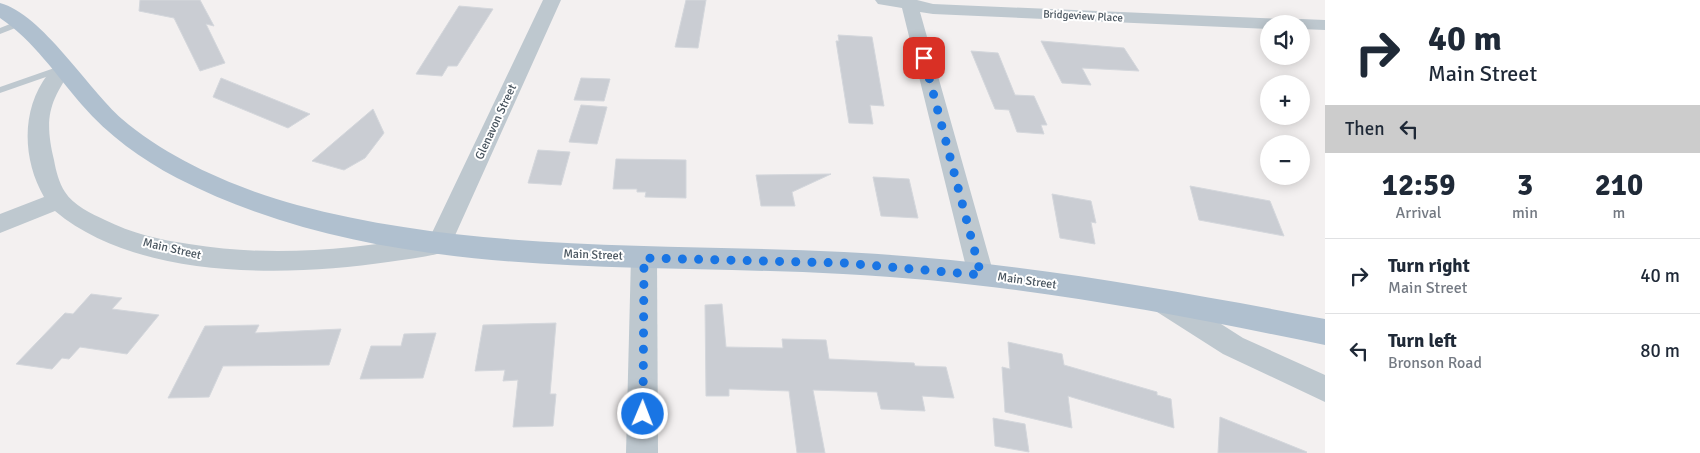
<!DOCTYPE html>
<html lang="en">
<head>
<meta charset="utf-8">
<style>
  :root { --surface:#fff; --page:#f2f2f3; --text:#1f2937; --muted:#747a83; --line:#e0e1e3 }
  body { margin:0; font-family:Signika,sans-serif; background:var(--page); color:var(--text); height:100vh; display:flex; flex-direction:column; font-size:19px; white-space:nowrap }
  * { box-sizing:border-box; margin:0 }
  p { font-size:16px; color:var(--muted) }
  .icon { flex:none; width:28px; height:28px; fill:none; stroke:currentColor; stroke-width:2; stroke-linecap:round; stroke-linejoin:round }
  .map { position:relative; flex:1; overflow:hidden }
  .details { display:flex; flex-direction:column; background:var(--surface); width:375px }
  .details>* { flex:none }
  .hud { background:#fff; color:var(--text); overflow:hidden }
  .fabs { position:absolute; left:1260px; top:15px; display:grid; gap:10px }
  .fabs a { display:grid; place-items:center; width:50px; height:50px; border-radius:50%; background:var(--surface); box-shadow:0 2px 12px #0003; font-size:25px }
  .pin { position:absolute; display:grid; place-items:center; width:42px; height:42px; color:#fff; margin:-21px; border-radius:10px; box-shadow:0 2px 8px #0006 }
  .me { position:absolute; width:55px; margin:-28px; rotate:1deg; stroke-linejoin:round; filter:drop-shadow(0 0 4px #0008) }
  .turn { display:flex; align-items:center; gap:18px; height:105px; padding:0 20px; font-size:22px }
  .turn .icon { width:65px; height:65px; stroke-width:2.5 }
  .turn b { display:block; font-size:35px; line-height:42px }
  .then { display:flex; align-items:center; height:48px; padding:0 20px; background:#0003; gap:10px; font-size:19px }
  .eta { display:flex; justify-content:space-evenly; align-items:center; height:85px; text-align:center }
  .eta b { font-size:30px; font-weight:800; line-height:35px }
  ul { padding:0; list-style:none }
  li { display:flex; align-items:center; gap:15px; height:75px; padding:0 20px; border-top:1px solid var(--line) }
  li div { flex:1 }
  li b { display:block; font-size:19px }
  li em { font-style:normal }
  main { display:flex; flex:1; min-height:0 }
  .map>svg:first-child { display:block }
</style>
</head>
<body>
<main>
<div class="map">
<svg width="1325" height="453" viewBox="0 0 1325 453">
  <rect width="100%" height="100%" fill="#f3f0f0"/>
  <g fill="#cacdd3" stroke="#d4d7dc">
    <polygon points="140,0 200,0 214,26 206,24 225,63 200,71 174,18 139,11"/>
    <polygon points="686,0 706,0 698,48 675,47"/>
    <polygon points="459,6 493,9 457,66 448,66 442,76 416,74"/>
    <polygon points="838,35 872,37 884,106 870,105 873,124 849,123 836,41 839,41"/>
    <polygon points="1041,41 1124,48 1139,71 1082,68 1091,85 1062,83"/>
    <polygon points="971,51 998,53 1015,95 1034,96 1047,125 1041,125 1044,134 1017,132 1009,110 995,109"/>
    <polygon points="221,78 310,114 288,128 213,97"/>
    <polygon points="581,78 610,79 604,101 574,100"/>
    <polygon points="581,105 607,107 597,144 569,142"/>
    <polygon points="373,109 384,133 365,158 344,170 312,161"/>
    <polygon points="538,150 570,152 561,185 528,183"/>
    <polygon points="616,159 686,160 686,198 645,197 646,192 637,192 637,189 613,189"/>
    <polygon points="831,174 792,192 795,206 761,206 756,175"/>
    <polygon points="873,177 909,179 918,218 881,216"/>
    <polygon points="1190,186 1270,201 1284,236 1199,220"/>
    <polygon points="1052,194 1091,201 1096,223 1091,222 1095,244 1060,238"/>
    <polygon points="91,294 122,298 112,309 159,315 127,354 80,347 69,359 62,358 52,369 16,364 65,313 73,314"/>
    <polygon points="722,304 726,347 783,348 782,339 826,340 829,359 914,363 915,366 946,367 954,398 922,396 925,411 881,409 877,392 813,390 825,453 797,453 789,391 729,389 729,396 706,396 705,305"/>
    <polygon points="556,323 550,394 556,394 553,426 513,427 518,380 503,381 505,370 475,371 483,325"/>
    <polygon points="259,325 255,333 341,329 329,365 223,366 209,397 168,398 205,326"/>
    <polygon points="436,333 423,378 360,379 371,346 401,346 404,334"/>
    <polygon points="1008,342 1062,354 1064,365 1157,392 1157,395 1171,399 1174,428 1068,396 1072,428 1005,412 1002,367 1010,369"/>
    <polygon points="1220,417 1307,452 1306,453 1218,453"/>
    <polygon points="993,418 1025,424 1029,452 995,446"/>
  </g>
  <g fill="none" stroke-linecap="round" stroke-linejoin="round">
    <g fill="#bec8cf" fill-rule="evenodd">
      <polygon points="20,20 24,23 23,25 0,34 0,28"/>
      <polygon points="63,65 66,66 66,70 0,93 0,87"/>
    </g>
    <g fill="#bec8cf" fill-rule="evenodd">
      <path d="M543,0H561L448,251C429,257 408,259 388,262C287,277 137,280 55,211L0,233V214L44,197C22,159 21,109 48,74C55,66 58,61 70,64L73,68C49,102 44,118 54,160C56,171 59,183 65,192C73,205 92,214 105,220C131,233 160,240 189,244C276,258 344,249 430,237Z"/>
      <polygon points="875,0 917,0 933,4 1283,19 1289,20 1292,24 1269,24 1269,29 933,14 920,12 994,275 990,282 981,285 972,282 968,275 902,8 878,4"/>
      <polygon points="1301,19 1325,20 1325,30 1301,29 1301,24 1292,24 1295,20"/>
      <polygon points="644,248 653,250 657,257 658,453 626,453 631,257 635,250"/>
      <polygon points="1164,291 1174,294 1243,338 1325,375 1325,402 1223,354 1154,310 1150,302 1154,294"/>
    </g>
    <path fill="#b0c0cf" fill-rule="evenodd" d="M0,3C42,14 88,89 122,119C168,159 238,189 297,205C478,253 659,243 844,252C1006,260 1166,289 1325,319V345C1166,312 1005,282 843,274C620,262 382,283 177,178C141,159 108,135 82,105C56,75 34,41 0,18Z"/>
  </g>
  <g fill="none" stroke-linecap="round" stroke-linejoin="round">
    <polyline stroke="#1975e4" stroke-width="9" stroke-dasharray="0 16.2" points="643,414 644,258 844,263 981,275 924,58"/>
  </g>
  <g text-anchor="middle" dominant-baseline="central" stroke-width="4" stroke-linejoin="round" paint-order="stroke">
    <g font-size="11" fill="#48545e" stroke="#fff">
      <text transform="translate(1083 16) rotate(3)">Bridgeview Place</text>
    </g>
    <g font-size="12" fill="#48545e" stroke="#fff">
      <text transform="translate(496 122) rotate(-65)">Glenavon Street</text>
      <text transform="translate(172 249) rotate(13)">Main Street</text>
      <text transform="translate(593 255) rotate(2)">Main Street</text>
      <text transform="translate(1027 281) rotate(8)">Main Street</text>
    </g>
  </g>
</svg>
<div class="fabs">
<a><svg class="icon" aria-label="sound" viewBox="0 0 24 24"><path d="M4 9h4l5-4v14l-5-4H4zM17 9q2 3 0 6"/></svg></a>
<a>+</a>
<a>−</a>
</div>
<div class="pin" style="left:924px;top:58px;background:#d93025"><svg class="icon" aria-label="arrive" viewBox="0 0 24 24"><path d="M6 21V4h12l-3 4 3 4H6"/></svg></div>
<svg class="me" style="left:643px;top:414px" viewBox="-20 -20 40 40"><circle r="17" fill="#1975e4" stroke="#fff" stroke-width="3"/><path d="M0-11L8 9 0 5-8 9z" fill="#fff"/></svg>
</div>
<section class="details">
<div class="hud">
<div class="turn"><svg class="icon" aria-label="right" viewBox="0 0 24 24"><path d="M7 20v-9h11M14 6l5 5-5 5"/></svg><div><b>40 m</b>Main Street</div></div>
<div class="then">Then<svg class="icon" aria-label="left" viewBox="0 0 24 24"><path d="M17 20v-9H6M10 6l-5 5 5 5"/></svg></div>
</div>
<div class="eta">
<div><b>12:59</b><p>Arrival</p></div>
<div><b>3</b><p>min</p></div>
<div><b>210</b><p>m</p></div>
</div>
<ul>
<li><svg class="icon" aria-label="right" viewBox="0 0 24 24"><path d="M7 20v-9h11M14 6l5 5-5 5"/></svg><div><b>Turn right</b><p>Main Street</p></div><em>40 m</em></li>
<li><svg class="icon" aria-label="left" viewBox="0 0 24 24"><path d="M17 20v-9H6M10 6l-5 5 5 5"/></svg><div><b>Turn left</b><p>Bronson Road</p></div><em>80 m</em></li>
</ul>
</section>
</main>
</body>
</html>
